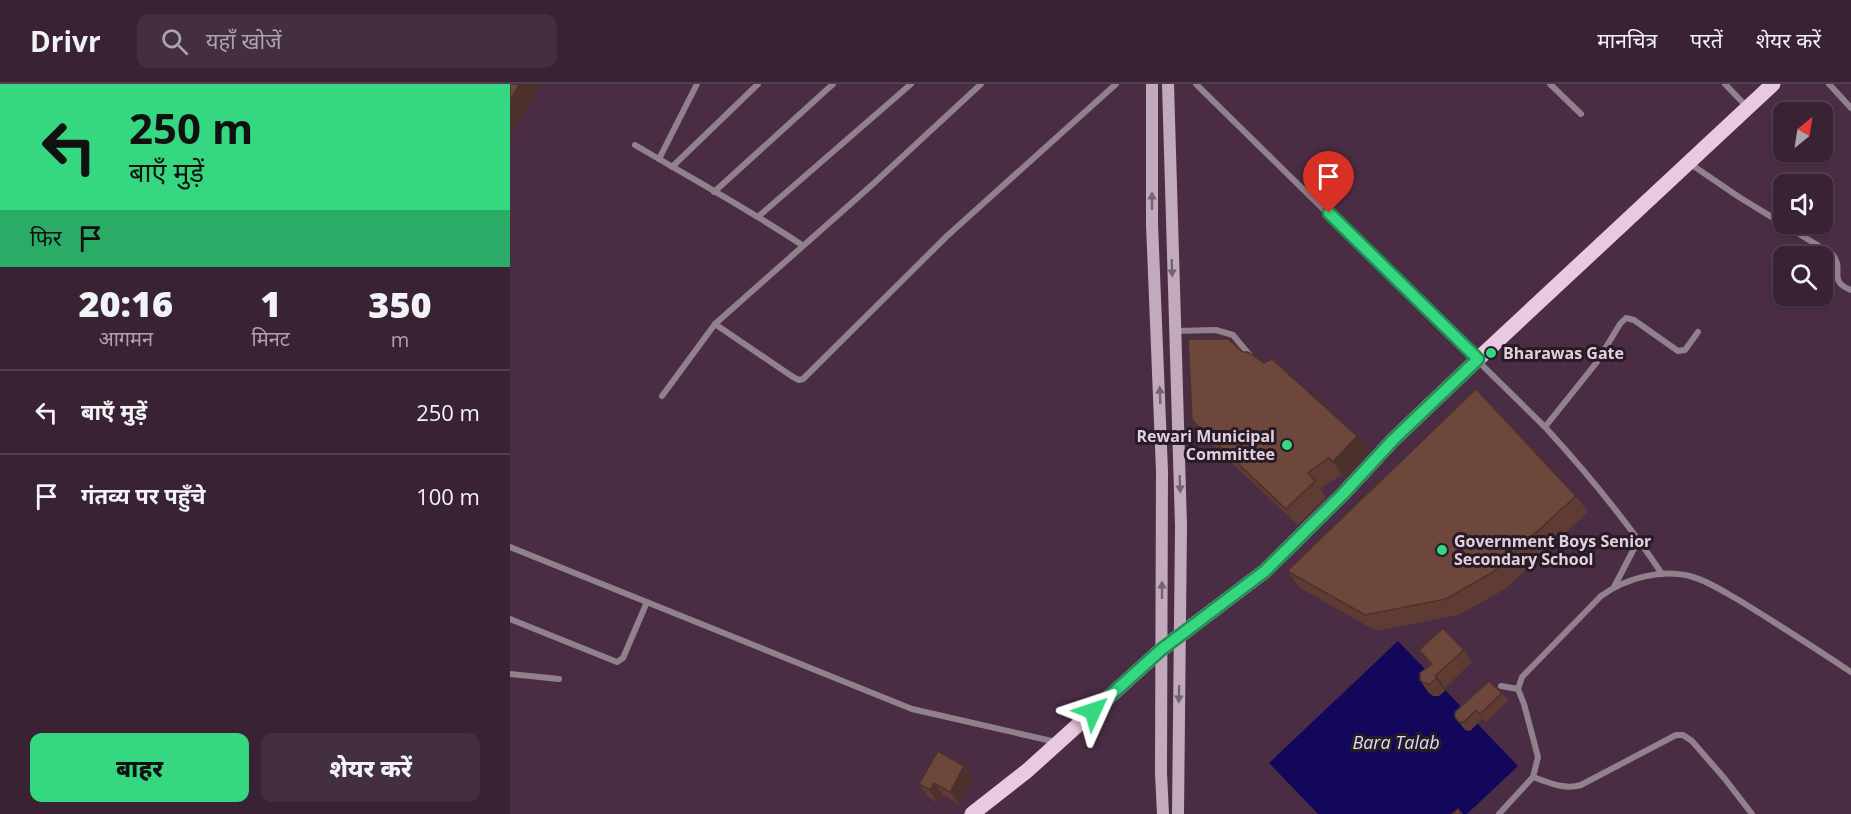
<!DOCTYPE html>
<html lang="hi">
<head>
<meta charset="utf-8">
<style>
  :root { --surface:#382233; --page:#432f3f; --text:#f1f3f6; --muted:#aba4ac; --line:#523f4e; --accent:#35d881 }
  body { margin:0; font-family:"Open Sans","Noto Sans Devanagari",sans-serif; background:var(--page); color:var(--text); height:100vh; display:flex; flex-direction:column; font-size:22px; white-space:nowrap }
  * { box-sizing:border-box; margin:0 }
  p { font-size:20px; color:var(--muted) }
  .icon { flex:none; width:33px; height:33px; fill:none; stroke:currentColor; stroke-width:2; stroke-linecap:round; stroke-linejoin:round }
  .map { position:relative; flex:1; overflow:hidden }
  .details { display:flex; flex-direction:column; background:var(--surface); width:510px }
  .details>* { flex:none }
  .guide { background:#35d881; color:#111; overflow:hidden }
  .needle { width:39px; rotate:30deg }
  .controls { position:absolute; left:1263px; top:18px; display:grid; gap:12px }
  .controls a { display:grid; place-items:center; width:60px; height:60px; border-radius:12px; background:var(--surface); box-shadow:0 2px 4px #0004,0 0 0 2px var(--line); font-size:30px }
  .pin { position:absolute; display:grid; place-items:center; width:51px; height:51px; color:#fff; margin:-62px -26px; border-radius:50% 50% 50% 0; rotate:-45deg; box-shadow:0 0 6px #0007 }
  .pin .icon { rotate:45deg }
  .me { position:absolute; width:66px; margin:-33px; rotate:48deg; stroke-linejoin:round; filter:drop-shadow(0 0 4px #0008) }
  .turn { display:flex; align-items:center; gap:21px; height:126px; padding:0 30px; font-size:27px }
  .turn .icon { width:78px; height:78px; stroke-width:2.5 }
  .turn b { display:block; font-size:42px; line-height:51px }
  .then { display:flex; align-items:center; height:57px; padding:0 30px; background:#0003; gap:12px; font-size:22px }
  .eta { display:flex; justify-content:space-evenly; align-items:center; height:102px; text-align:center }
  .eta b { font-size:36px; font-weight:800; line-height:42px }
  .action { display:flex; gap:12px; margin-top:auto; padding:12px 30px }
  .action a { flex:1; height:69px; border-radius:12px; background:var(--accent); color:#111; font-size:24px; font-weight:800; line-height:69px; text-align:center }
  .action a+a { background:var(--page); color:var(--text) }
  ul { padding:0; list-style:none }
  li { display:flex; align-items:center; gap:18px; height:84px; padding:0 30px; border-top:2px solid var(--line) }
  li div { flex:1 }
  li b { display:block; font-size:22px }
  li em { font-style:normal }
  header { display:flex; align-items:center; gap:36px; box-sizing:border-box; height:84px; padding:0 30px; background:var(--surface); border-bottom:2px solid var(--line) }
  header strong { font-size:28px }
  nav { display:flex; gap:33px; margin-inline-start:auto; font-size:21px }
  .search { width:420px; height:54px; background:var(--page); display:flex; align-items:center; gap:15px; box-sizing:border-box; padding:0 21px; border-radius:12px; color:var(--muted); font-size:22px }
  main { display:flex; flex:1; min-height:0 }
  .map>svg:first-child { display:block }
</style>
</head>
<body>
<header>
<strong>Drivr</strong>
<div class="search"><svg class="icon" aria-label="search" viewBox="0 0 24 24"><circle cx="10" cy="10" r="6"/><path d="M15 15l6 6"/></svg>यहाँ खोजें</div>
<nav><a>मानचित्र</a><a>परतें</a><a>शेयर करें</a></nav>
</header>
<main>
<section class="details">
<div class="guide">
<div class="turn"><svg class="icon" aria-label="left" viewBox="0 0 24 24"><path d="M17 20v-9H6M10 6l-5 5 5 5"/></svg><div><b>250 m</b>बाएँ मुड़ें</div></div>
<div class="then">फिर<svg class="icon" aria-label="arrive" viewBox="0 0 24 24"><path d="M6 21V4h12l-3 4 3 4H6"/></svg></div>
</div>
<div class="eta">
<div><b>20:16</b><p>आगमन</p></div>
<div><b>1</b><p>मिनट</p></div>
<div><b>350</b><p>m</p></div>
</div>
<ul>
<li><svg class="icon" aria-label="left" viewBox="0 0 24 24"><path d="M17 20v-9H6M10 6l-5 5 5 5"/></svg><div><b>बाएँ मुड़ें</b></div><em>250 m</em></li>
<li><svg class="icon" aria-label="arrive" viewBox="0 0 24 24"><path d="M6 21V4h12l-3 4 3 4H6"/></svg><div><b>गंतव्य पर पहुँचे</b></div><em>100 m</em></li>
</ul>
<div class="action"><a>बाहर</a><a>शेयर करें</a></div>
</section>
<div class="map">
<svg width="1341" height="730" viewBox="0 0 1341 730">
  <rect width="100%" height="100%" fill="#4a2d44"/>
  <polygon fill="#12075a" points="888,557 1008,682 957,730 808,730 759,679"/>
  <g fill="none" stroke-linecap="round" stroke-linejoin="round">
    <g stroke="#91818d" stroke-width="6">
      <path d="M686,0L1035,343C1078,390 1117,437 1152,490"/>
      <polyline points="1040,0 1071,30"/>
      <polyline points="1215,0 1237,23"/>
      <polyline points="1319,0 1341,24"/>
      <path d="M125,61C181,94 238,125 292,161"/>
      <polyline points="149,75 187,0"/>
      <path d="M1179,79L1229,113L1322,170C1336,186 1316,196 1341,206"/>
      <polyline points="162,83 248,0"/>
      <polyline points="204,108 323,0"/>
      <polyline points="249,132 401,0"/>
      <polyline points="205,240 283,293 289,296 293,295 437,152 606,0"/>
      <polyline points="665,247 706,246 723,251 742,274"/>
      <polyline points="152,312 205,240 363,100 471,0"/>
      <polyline points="1035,343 1087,278 1110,240 1116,234 1124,236 1168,267 1175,266 1188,248"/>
      <polyline points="0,463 402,625 546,658"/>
      <polyline points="1104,503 1129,455"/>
      <polyline points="0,535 107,578 113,574 137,518"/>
      <polyline points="0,590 49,595"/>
      <polyline points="991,602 1008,605"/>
      <path d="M1023,693C1040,699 1054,706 1071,701L1166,651H1173L1182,657L1215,695L1242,730"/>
      <path d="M989,730L1023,693L1028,673L1014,620L1008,605L1012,593L1091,512C1116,494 1152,484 1183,493C1200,498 1216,509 1232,518C1269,541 1305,564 1341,588"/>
    </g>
    <g stroke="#c2aabd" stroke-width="12">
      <polyline points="642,0 642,140 652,387 651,689 653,730"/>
      <polyline points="658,0 671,442 668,730"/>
    </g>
    <polyline stroke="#e9c9e1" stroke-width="15" points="462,730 518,686 652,565 755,487 833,410 883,356 968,275 1263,0"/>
  </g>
  <g fill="#5e3c34">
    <polygon points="733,268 859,368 834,394 831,391 810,405 816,413 788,441 693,352 682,336"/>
    <polygon points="1066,412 1078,428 995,505 948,531 866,547 789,503 777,487"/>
    <polygon points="909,566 954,566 962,578 935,604 935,607 929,612 923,612 918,608 910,596 921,582"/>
    <polygon points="992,609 998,617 976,638 972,635 960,647 955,646 945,633"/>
    <polygon points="454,682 463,694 449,720 433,711 428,719 418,713 409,700"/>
  </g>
  <g fill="#4c312a">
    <polygon points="9,0 29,0 0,55 0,17"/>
    <polygon points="847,352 859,368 834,394 823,378"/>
    <polygon points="926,591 935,604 935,607 926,595"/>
    <polygon points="454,682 463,694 449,720 440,708"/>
    <polygon points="424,699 433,711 428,719 420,706"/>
  </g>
  <g fill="#6d463c" stroke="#4c312a" stroke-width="1.5">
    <polygon points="0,0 9,0 0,17"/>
    <polygon points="678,255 718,255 733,268 738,268 754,279 762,275 847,352 823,378 819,374 798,389 805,397 776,425 682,336"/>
    <polygon points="966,305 1066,412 983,488 936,515 855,531 777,487"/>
    <polygon points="933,544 954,566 926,591 926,595 920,600 914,599 910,596 910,589 922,580 909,566"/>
    <polygon points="979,597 992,609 970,630 966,626 954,638 949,638 945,633 945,628"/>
    <polygon points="428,667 454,682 440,708 424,699 420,706 409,700"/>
    <polygon points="948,725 952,730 942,730"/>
  </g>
  <defs><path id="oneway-solid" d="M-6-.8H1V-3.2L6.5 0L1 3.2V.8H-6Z" transform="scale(1.5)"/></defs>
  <g fill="#756271">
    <use href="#oneway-solid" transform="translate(642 117) rotate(-90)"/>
    <use href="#oneway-solid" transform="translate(662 184) rotate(88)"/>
    <use href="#oneway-solid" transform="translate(650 311) rotate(-92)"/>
    <use href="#oneway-solid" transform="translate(670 400) rotate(88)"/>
    <use href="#oneway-solid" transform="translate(652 506) rotate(-90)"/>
    <use href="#oneway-solid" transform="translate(669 610) rotate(91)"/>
  </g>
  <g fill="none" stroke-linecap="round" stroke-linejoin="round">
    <defs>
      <polyline id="route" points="583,627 652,565 755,487 833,410 883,356 968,275 819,129"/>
    </defs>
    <use href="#route" stroke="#228c54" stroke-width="15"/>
    <use href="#route" stroke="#35d881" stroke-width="10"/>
  </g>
  <g fill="#35d881" stroke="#281b25" stroke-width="2">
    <circle cx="981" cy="269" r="6"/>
    <circle cx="777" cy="361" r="6"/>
    <circle cx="932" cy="466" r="6"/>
  </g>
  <g text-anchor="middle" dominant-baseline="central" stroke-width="6" stroke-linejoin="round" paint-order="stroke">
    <g font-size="16" font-weight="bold" fill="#e2cfde" stroke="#281b25" text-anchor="start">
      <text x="993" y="269">Bharawas Gate</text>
      <text x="765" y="352" text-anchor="end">Rewari Municipal<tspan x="765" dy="18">Committee</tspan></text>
      <text x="944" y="457">Government Boys Senior<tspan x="944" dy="18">Secondary School</tspan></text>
    </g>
    <g font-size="18" font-style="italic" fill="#d7defa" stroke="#281b25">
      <text x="886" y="658">Bara Talab</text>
    </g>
  </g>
</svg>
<div class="controls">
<a><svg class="needle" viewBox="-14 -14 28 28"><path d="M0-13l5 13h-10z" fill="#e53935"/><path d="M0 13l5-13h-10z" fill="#aba4ac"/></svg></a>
<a><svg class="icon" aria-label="sound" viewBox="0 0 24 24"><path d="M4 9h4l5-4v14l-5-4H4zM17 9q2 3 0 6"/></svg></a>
<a><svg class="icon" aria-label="search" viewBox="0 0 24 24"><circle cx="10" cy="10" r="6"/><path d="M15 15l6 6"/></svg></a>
</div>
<div class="pin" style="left:819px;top:129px;background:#d93025"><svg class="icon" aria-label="arrive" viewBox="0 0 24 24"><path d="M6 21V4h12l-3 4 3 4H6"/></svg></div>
<svg class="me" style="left:583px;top:627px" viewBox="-20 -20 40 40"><path d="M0-17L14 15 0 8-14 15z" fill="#35d881" stroke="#fff" stroke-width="4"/></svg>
</div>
</main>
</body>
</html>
